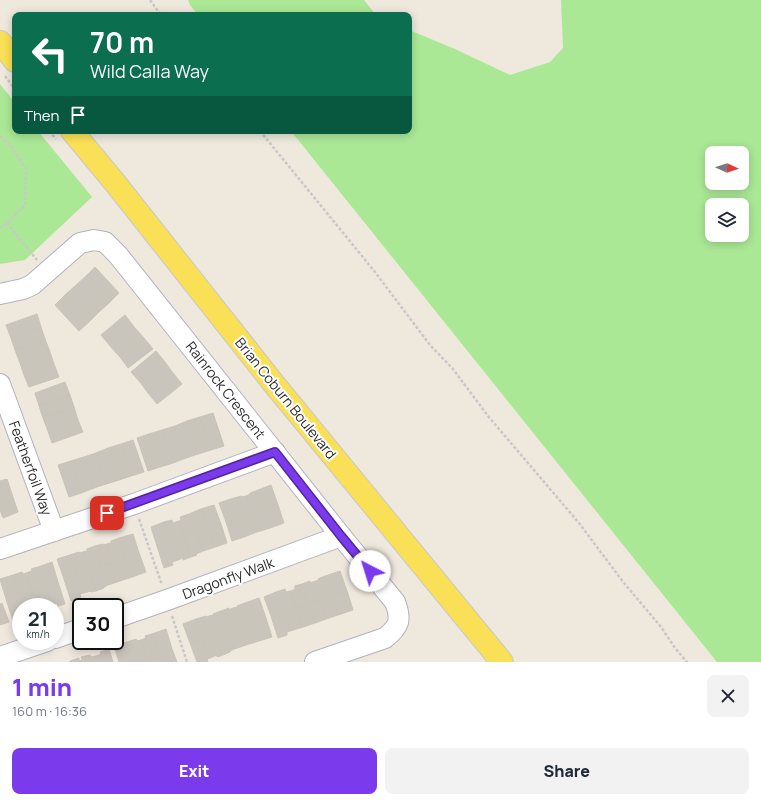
<!DOCTYPE html>
<html lang="en">
<head>
<meta charset="utf-8">
<style>
  :root { --surface:#fff; --page:#f2f2f3; --text:#1f2937; --muted:#747a83; --accent:#7c3aed }
  body { margin:0; font-family:Manrope,sans-serif; background:var(--page); color:var(--text); height:100vh; display:flex; flex-direction:column; font-size:15px; white-space:nowrap }
  * { box-sizing:border-box; margin:0 }
  p { font-size:13px; color:var(--muted) }
  .icon { flex:none; width:22px; height:22px; fill:none; stroke:currentColor; stroke-width:2; stroke-linecap:round; stroke-linejoin:round }
  .map { position:relative; height:662px; overflow:hidden }
  .details { display:flex; flex-direction:column; background:var(--surface); flex:1 }
  .details>* { flex:none }
  .banner { position:absolute; left:12px; top:12px; width:400px; height:122px; border-radius:8px; box-shadow:0 2px 10px #0003; background:#0b6e4f; color:#fff; overflow:hidden }
  .needle { width:26px; rotate:93deg }
  .tools { position:absolute; left:705px; top:146px; display:grid; gap:8px }
  .tools a { display:grid; place-items:center; width:44px; height:44px; border-radius:8px; background:var(--surface); box-shadow:0 2px 10px #0003; font-size:20px }
  .speed { position:absolute; left:12px; top:598px; display:flex; gap:8px; font-size:20px; font-weight:700; text-align:center }
  .speed>* { display:grid; place-content:center; width:52px; height:52px; border-radius:50%; background:var(--surface); box-shadow:0 2px 10px #0003; line-height:1 }
  .speed small { font-size:10px; font-weight:400 }
  .speed .limit { border:2px solid #111; border-radius:6px; background:#fff; color:#111 }
  .pin { position:absolute; display:grid; place-items:center; width:34px; height:34px; color:#fff; margin:-17px; border-radius:8px; box-shadow:0 2px 6px #0006 }
  .me { position:absolute; width:44px; margin:-22px; rotate:320deg; stroke-linejoin:round; filter:drop-shadow(0 0 3px #0008) }
  .turn { display:flex; align-items:center; gap:14px; height:84px; padding:0 12px; font-size:18px }
  .turn .icon { width:52px; height:52px; stroke-width:2.5 }
  .turn b { display:block; font-size:28px; line-height:34px }
  .then { display:flex; align-items:center; height:38px; padding:0 12px; background:#0003; gap:8px; font-size:15px }
  .round { display:grid; place-items:center; flex:none; width:42px; height:42px; border-radius:8px; background:var(--page) }
  .summary { display:flex; align-items:center; justify-content:space-between; height:68px; padding:0 12px }
  h1 { font-size:24px; font-weight:800; line-height:30px; color:var(--accent) }
  .button { display:flex; gap:8px; margin-top:auto; padding:8px 12px }
  .button a { flex:1; height:46px; border-radius:8px; background:var(--accent); color:#fff; font-size:16px; font-weight:800; line-height:46px; text-align:center }
  .button a+a { background:var(--page); color:var(--text) }
  .map>svg:first-child { display:block }
</style>
</head>
<body>
<div class="map">
<svg width="761" height="662" viewBox="0 0 761 662">
  <rect width="100%" height="100%" fill="#eee8dd"/>
  <g fill="#abe896" fill-rule="evenodd">
    <polygon points="188,0 364,0 376,15 198,15 190,5"/>
    <path d="M561,0H761V662H717L291,131H409V30L455,49L510,75L550,62L563,48ZM712,153H742V183H712ZM712,205H742V235H712Z"/>
    <polygon points="0,84 15,103 15,131 38,131 92,197 25,260 0,264"/>
  </g>
  <g fill="#c9c5bc" stroke="#cac4b6">
    <polygon points="95,267 119,293 109,303 85,277"/>
    <polygon points="85,277 109,303 99,312 75,286"/>
    <polygon points="75,286 99,312 89,322 65,295"/>
    <polygon points="65,295 89,322 79,331 55,305"/>
    <polygon points="37,314 41,327 11,338 6,325"/>
    <polygon points="125,315 134,327 110,346 101,335"/>
    <polygon points="41,327 45,339 15,350 11,338"/>
    <polygon points="134,327 144,338 120,357 110,346"/>
    <polygon points="144,338 153,349 128,368 120,357"/>
    <polygon points="45,339 50,352 20,363 15,350"/>
    <polygon points="156,351 165,362 140,382 131,372"/>
    <polygon points="50,352 54,364 24,375 20,363"/>
    <polygon points="165,362 173,373 148,393 140,382"/>
    <polygon points="54,364 59,377 29,387 24,375"/>
    <polygon points="173,373 182,384 157,404 148,393"/>
    <polygon points="65,382 70,395 39,406 35,393"/>
    <polygon points="70,395 74,407 43,418 39,406"/>
    <polygon points="74,407 78,420 48,431 43,418"/>
    <polygon points="213,413 224,446 211,450 200,417"/>
    <polygon points="200,417 211,450 198,454 187,421"/>
    <polygon points="78,420 83,432 52,443 48,431"/>
    <polygon points="187,421 198,454 186,458 175,426"/>
    <polygon points="175,426 186,458 173,463 162,430"/>
    <polygon points="162,430 173,463 160,467 149,434"/>
    <polygon points="149,434 160,467 148,471 137,438"/>
    <polygon points="133,440 144,472 131,476 121,444"/>
    <polygon points="121,444 131,476 119,480 108,448"/>
    <polygon points="108,448 119,480 106,484 96,453"/>
    <polygon points="96,453 106,484 94,488 84,457"/>
    <polygon points="84,457 94,488 81,493 71,461"/>
    <polygon points="71,461 81,493 69,497 58,465"/>
    <polygon points="7,479 18,512 3,518 0,510 0,481"/>
    <polygon points="271,485 278,505 264,510 258,490"/>
    <polygon points="258,490 264,510 252,514 246,496 250,494 250,493"/>
    <polygon points="241,496 242,497 246,496 252,514 238,519 231,499"/>
    <polygon points="231,499 238,519 226,522 219,503"/>
    <polygon points="214,505 221,524 208,529 201,509"/>
    <polygon points="278,505 284,523 270,528 264,510"/>
    <polygon points="201,509 208,529 196,533 189,514"/>
    <polygon points="264,510 270,528 257,532 252,514"/>
    <polygon points="189,514 196,533 184,537 179,521 181,520 180,517"/>
    <polygon points="252,514 257,532 244,537 238,519"/>
    <polygon points="238,519 244,537 232,541 226,522"/>
    <polygon points="172,520 173,523 179,521 184,537 171,542 164,522"/>
    <polygon points="164,522 171,542 157,546 151,527"/>
    <polygon points="221,524 227,543 215,547 208,529"/>
    <polygon points="208,529 215,547 203,551 196,533"/>
    <polygon points="196,533 203,551 196,554 197,555 191,557 184,537"/>
    <polygon points="133,534 139,553 126,558 119,538"/>
    <polygon points="184,537 191,557 183,560 183,558 178,560 171,542"/>
    <polygon points="119,538 126,558 113,562 107,544 111,543 111,541"/>
    <polygon points="171,542 178,560 172,562 173,565 164,568 157,546"/>
    <polygon points="103,544 103,545 107,544 113,562 102,566 95,546"/>
    <polygon points="95,546 102,566 89,570 83,552 87,551 87,549"/>
    <polygon points="79,552 80,553 83,552 89,570 77,574 70,555"/>
    <polygon points="139,553 146,572 132,577 126,558"/>
    <polygon points="70,555 77,574 64,579 57,559"/>
    <polygon points="126,558 132,577 120,581 113,562"/>
    <polygon points="52,562 58,582 45,587 38,567"/>
    <polygon points="113,562 120,581 108,585 102,566"/>
    <polygon points="102,566 108,585 104,587 104,588 96,591 89,570"/>
    <polygon points="38,567 45,587 32,591 26,573 32,571 31,569"/>
    <polygon points="89,570 96,591 91,592 91,591 83,593 77,574"/>
    <polygon points="340,571 347,591 331,596 325,576"/>
    <polygon points="22,572 23,574 26,573 32,591 19,595 13,575"/>
    <polygon points="77,574 83,593 80,594 81,597 71,601 64,579"/>
    <polygon points="13,575 19,595 6,599 0,579"/>
    <polygon points="325,576 331,596 319,600 313,582 319,580 318,579"/>
    <polygon points="310,581 310,583 313,582 319,600 308,604 302,584"/>
    <polygon points="58,582 65,604 58,606 57,603 51,605 45,587"/>
    <polygon points="302,584 308,604 296,607 291,591 295,589 295,586"/>
    <polygon points="45,587 51,605 46,607 38,607 32,591"/>
    <polygon points="285,589 286,592 291,591 296,607 283,612 276,592"/>
    <polygon points="32,591 38,607 24,607 19,595"/>
    <polygon points="347,591 353,610 338,615 331,596"/>
    <polygon points="276,592 283,612 271,616 264,597"/>
    <polygon points="19,595 24,607 21,607 21,618 13,621 6,599"/>
    <polygon points="331,596 338,615 326,619 319,600"/>
    <polygon points="259,598 266,618 252,622 245,603"/>
    <polygon points="319,600 326,619 315,623 308,604"/>
    <polygon points="2,603 9,622 0,625 0,604"/>
    <polygon points="245,603 252,622 239,626 233,608 238,607 237,606"/>
    <polygon points="308,604 315,623 303,627 296,607"/>
    <polygon points="296,607 303,627 290,631 283,612"/>
    <polygon points="229,608 229,610 233,608 239,626 228,630 221,611"/>
    <polygon points="221,611 228,630 215,634 209,616 214,615 213,614"/>
    <polygon points="283,612 290,631 287,632 287,635 278,638 271,616"/>
    <polygon points="206,616 206,617 209,616 215,634 203,639 196,619"/>
    <polygon points="266,618 272,637 259,641 252,622"/>
    <polygon points="196,619 203,639 190,643 183,624"/>
    <polygon points="252,622 259,641 246,645 239,626"/>
    <polygon points="239,626 246,645 234,649 228,630"/>
    <polygon points="166,629 172,649 159,654 152,634"/>
    <polygon points="228,630 234,649 230,651 230,652 223,655 215,634"/>
    <polygon points="152,634 159,654 146,658 141,640 146,638 145,636"/>
    <polygon points="215,634 223,655 217,657 217,655 210,658 203,639"/>
    <polygon points="136,639 137,641 141,640 146,658 134,662 127,642"/>
    <polygon points="203,639 210,658 207,659 208,662 197,662 190,643"/>
    <polygon points="127,642 134,662 119,662 114,646"/>
    <polygon points="109,649 113,662 98,662 96,656 101,654 100,652"/>
    <polygon points="172,649 177,662 162,662 159,654"/>
    <polygon points="159,654 162,662 148,662 146,658"/>
    <polygon points="90,655 91,657 96,656 98,662 83,662 81,657"/>
    <polygon points="79,658 79,661 82,660 83,662 70,662 70,661"/>
    <polygon points="146,658 148,662 134,662"/>
  </g>
  <g fill="none" stroke-linecap="round" stroke-linejoin="round">
    <defs>
      <g id="minor">
        <path d="M0,294L23,289L32,285L80,243L94,240L105,242L118,255L341,536L395,602C402,620 399,627 385,638L315,662"/>
        <polyline points="0,384 54,531"/>
        <polyline points="0,549 134,504 275,452"/>
        <polyline points="115,618 167,600 341,536"/>
        <polyline points="55,638 81,629"/>
        <polyline points="0,657 47,641"/>
      </g>
      <g id="major">
        <polyline points="0,42 15,61"/>
        <polyline points="72,131 116,184 274,384 502,662"/>
      </g>
    </defs>
    <use href="#minor" stroke="#b1b2c0" stroke-width="22"/>
    <use href="#major" stroke="#c8c8c8" stroke-width="24"/>
    <g stroke="#c8c8c8" stroke-width="2.5" stroke-dasharray="3 2" stroke-linecap="butt">
      <polyline points="150,0 161,15"/>
      <polyline points="5,76 15,89"/>
      <polyline points="49,131 56,139"/>
      <polyline points="260,131 375,272 430,345 453,369 488,416 579,523 624,583 661,627 675,648 687,662"/>
      <polyline points="0,136 11,146 26,169 25,205 7,223 0,228"/>
      <polyline points="7,223 37,260"/>
      <polyline points="139,519 162,585"/>
      <polyline points="172,616 187,662"/>
    </g>
    <use href="#minor" stroke="#fff" stroke-width="20"/>
    <use href="#major" stroke="#f9e056" stroke-width="22"/>
  </g>
  <g fill="none" stroke-linecap="round" stroke-linejoin="round">
    <defs>
      <polyline id="route" points="107,513 275,452 341,536 370,571"/>
    </defs>
    <use href="#route" stroke="#51269a" stroke-width="10"/>
    <use href="#route" stroke="#7c3aed" stroke-width="7"/>
  </g>
  <g text-anchor="middle" dominant-baseline="central" stroke-width="4" stroke-linejoin="round" paint-order="stroke">
    <g font-size="14" fill="#2b2b2b" stroke="#fff">
      <text transform="translate(226 390) rotate(52)">Rainrock Crescent</text>
      <text transform="translate(286 398) rotate(51)">Brian Coburn Boulevard</text>
      <text transform="translate(31 468) rotate(70)">Featherfoil Way</text>
      <text transform="translate(228 578) rotate(-20)">Dragonfly Walk</text>
    </g>
  </g>
</svg>
<div class="tools">
<a><svg class="needle" viewBox="-14 -14 28 28"><path d="M0-13l5 13h-10z" fill="#e53935"/><path d="M0 13l5-13h-10z" fill="#747a83"/></svg></a>
<a><svg class="icon" aria-label="layers" viewBox="0 0 24 24"><path d="M12 4l9 5-9 5-9-5zM3 14l9 5 9-5"/></svg></a>
</div>
<div class="speed"><div>21<small>km/h</small></div><div class="limit">30</div></div>
<div class="pin" style="left:107px;top:513px;background:#d93025"><svg class="icon" aria-label="arrive" viewBox="0 0 24 24"><path d="M6 21V4h12l-3 4 3 4H6"/></svg></div>
<svg class="me" style="left:370px;top:571px" viewBox="-20 -20 40 40"><circle r="19" fill="#fff"/><path d="M0-13L10 11 0 6-10 11z" fill="#7c3aed"/></svg>
<div class="banner">
<div class="turn"><svg class="icon" aria-label="left" viewBox="0 0 24 24"><path d="M17 20v-9H6M10 6l-5 5 5 5"/></svg><div><b>70 m</b>Wild Calla Way</div></div>
<div class="then">Then<svg class="icon" aria-label="arrive" viewBox="0 0 24 24"><path d="M6 21V4h12l-3 4 3 4H6"/></svg></div>
</div>
</div>
<section class="details">
<div class="summary"><div><h1>1 min</h1><p>160 m · 16:36</p></div><a class="round"><svg class="icon" aria-label="close" viewBox="0 0 24 24"><path d="M6 6l12 12M18 6L6 18"/></svg></a></div>
<div class="button"><a>Exit</a><a>Share</a></div>
</section>
</body>
</html>
